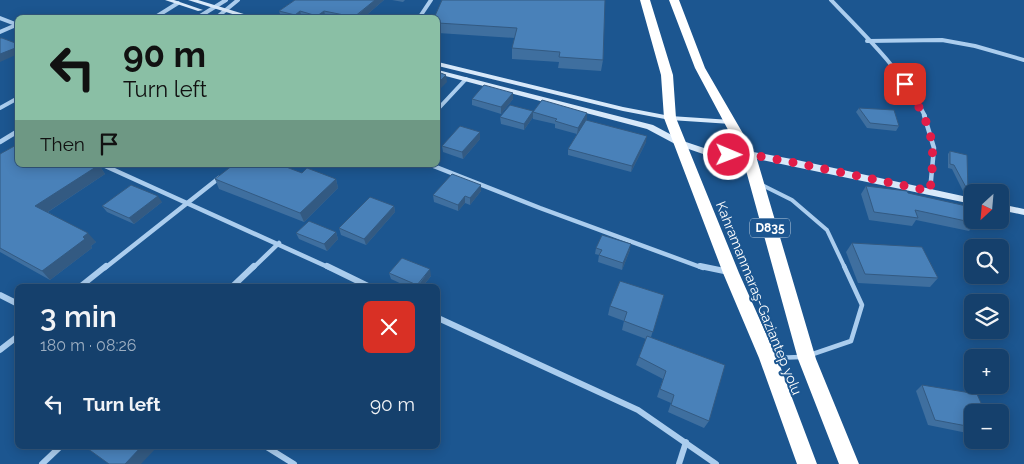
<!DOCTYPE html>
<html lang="en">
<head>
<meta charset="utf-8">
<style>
  :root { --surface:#15406c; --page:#1e4772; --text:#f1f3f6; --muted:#9dafc2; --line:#34597f }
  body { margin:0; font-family:Raleway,sans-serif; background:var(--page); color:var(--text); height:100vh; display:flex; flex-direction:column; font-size:19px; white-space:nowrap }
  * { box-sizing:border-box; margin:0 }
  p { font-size:16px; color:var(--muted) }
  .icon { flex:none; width:28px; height:28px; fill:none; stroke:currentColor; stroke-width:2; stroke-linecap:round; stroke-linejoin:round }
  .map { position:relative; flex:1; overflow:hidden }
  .panel { position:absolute; left:15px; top:284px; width:425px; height:165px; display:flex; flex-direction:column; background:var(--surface); border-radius:8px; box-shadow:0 2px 12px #0003,0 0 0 1px var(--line) }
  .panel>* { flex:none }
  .banner { position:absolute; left:15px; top:15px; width:425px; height:152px; border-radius:8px; box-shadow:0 2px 12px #0003,0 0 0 1px var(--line); background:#8abfa5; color:#111; overflow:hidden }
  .needle { width:32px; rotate:206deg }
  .buttons { position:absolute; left:964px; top:184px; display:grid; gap:10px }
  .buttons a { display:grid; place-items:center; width:45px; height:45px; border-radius:8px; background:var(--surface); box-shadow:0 2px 12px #0003,0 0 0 1px var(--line); font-size:25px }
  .pin { position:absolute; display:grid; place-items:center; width:42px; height:42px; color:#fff; margin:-21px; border-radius:10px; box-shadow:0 2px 8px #0006 }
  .me { position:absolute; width:55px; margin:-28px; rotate:91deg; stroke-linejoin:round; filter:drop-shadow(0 0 4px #0008) }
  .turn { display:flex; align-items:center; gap:18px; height:105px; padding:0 25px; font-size:22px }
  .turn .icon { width:65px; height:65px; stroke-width:2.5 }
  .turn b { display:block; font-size:35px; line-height:42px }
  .then { display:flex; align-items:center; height:48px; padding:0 25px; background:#0003; gap:10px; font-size:19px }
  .round { display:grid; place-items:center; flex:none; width:52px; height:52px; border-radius:8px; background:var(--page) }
  .summary { display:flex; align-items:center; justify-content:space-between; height:85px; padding:0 25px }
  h1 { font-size:30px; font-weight:600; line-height:38px }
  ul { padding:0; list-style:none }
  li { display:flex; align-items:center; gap:15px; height:70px; padding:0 25px }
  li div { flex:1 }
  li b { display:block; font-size:19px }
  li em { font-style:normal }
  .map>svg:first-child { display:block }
</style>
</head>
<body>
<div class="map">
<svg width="1024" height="464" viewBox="0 0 1024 464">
  <rect width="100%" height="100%" fill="#1c5690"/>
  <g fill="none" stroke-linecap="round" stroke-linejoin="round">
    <polyline stroke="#abcdee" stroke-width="4" points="762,185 792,200 827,230 845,268"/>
    <g stroke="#abcdee" stroke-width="4.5">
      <polyline points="810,355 851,341 862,305 844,266"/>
      <polyline points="773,358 801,357"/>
    </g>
    <g stroke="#abcdee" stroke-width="4">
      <path d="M831,0C865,36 903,71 925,116"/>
      <polyline points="0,18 18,25"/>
      <polyline points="154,18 178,3"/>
      <polyline points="197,18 226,0"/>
      <polyline points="216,18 238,0"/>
      <polyline points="419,18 431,0"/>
      <polyline points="0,32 16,25"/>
      <polyline points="867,41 942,40 975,46 1024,60"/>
      <polyline points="0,108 18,98"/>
      <polyline points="438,109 466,79"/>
    </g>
    <g stroke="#abcdee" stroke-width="4.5">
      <polyline points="924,115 934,148 930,191"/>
      <polyline points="0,142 18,131"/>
      <polyline points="103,165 330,268"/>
      <polyline points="431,165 540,208 703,268"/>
      <polyline points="105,268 219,178"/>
      <polyline points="253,268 279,243"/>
    </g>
    <g stroke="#abcdee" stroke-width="6">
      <polyline points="327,266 368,286"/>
      <polyline points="700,266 729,272"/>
      <polyline points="81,286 106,266"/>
      <polyline points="233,286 254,266"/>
      <polyline points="0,295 18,304"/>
      <polyline points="438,318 638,410 716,464"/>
      <polyline points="0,350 18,336"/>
      <polyline points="265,446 294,464"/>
      <polyline points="42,464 61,446"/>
      <polyline points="679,464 686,442"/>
    </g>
    <g fill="#d8e9fa" fill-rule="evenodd">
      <polygon points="165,0 174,0 203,10 198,11"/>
      <polygon points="188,0 198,0 257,18 245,18"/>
      <polygon points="438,62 623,107 670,116 731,120 735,122 731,124 670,120 623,111 438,66"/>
      <polygon points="438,70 653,125 683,141 707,149 748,151 797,160 972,198 972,204 748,157 706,155 677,145 647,129 438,74"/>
      <polygon points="1000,204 1024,209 1024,215 1000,210"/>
    </g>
    <g fill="#fff" fill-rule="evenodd">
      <polygon points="640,0 650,0 673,75 676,118 739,273 777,358 817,464 797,464 759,358 723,273 664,118 661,75"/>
      <polygon points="669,0 679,0 705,68 756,156 816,359 859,464 839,464 798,359 742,156 695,68"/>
    </g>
  </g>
  <g fill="#3f6f9f">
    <polygon points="295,0 384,0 363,18 281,17 279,11"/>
    <polygon points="392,0 405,0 403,2"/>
    <polygon points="442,0 603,60 601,71 558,68 559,62 512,59 512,48 515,38 438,33 438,18"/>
    <polygon points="472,99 513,99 501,114 472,105"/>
    <polygon points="859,108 899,126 896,131 867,128 856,112"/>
    <polygon points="533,112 587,119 586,120 646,142 631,172 568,155 568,149 577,134 555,128 555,124 533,119"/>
    <polygon points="500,117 533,117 524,130 501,124"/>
    <polygon points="480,139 463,159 443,152 442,146"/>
    <polygon points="950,151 968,191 965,195 952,169 948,168 948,154"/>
    <polygon points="0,154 99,165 105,174 48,212 96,242 91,246 92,248 50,280 0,252"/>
    <polygon points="215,179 336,179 338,188 304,222 219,189"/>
    <polygon points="866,186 908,193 975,223 969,231 916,220 912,226 869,220 861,194"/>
    <polygon points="481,191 470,205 465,203 458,211 434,202 433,195"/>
    <polygon points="162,202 134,224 107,212 102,206"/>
    <polygon points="394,206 395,212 366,245 341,235 339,228"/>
    <polygon points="336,232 338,239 327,251 299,239 296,233"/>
    <polygon points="852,243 938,278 930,287 858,283 846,252"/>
    <polygon points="596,248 630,250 622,270 598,262 599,255 595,254"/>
    <polygon points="389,273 431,276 423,286 406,286 391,279"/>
    <polygon points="664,295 651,337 709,421 704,428 668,412 671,403 657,397 663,379 636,365 646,339 622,330 624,321 608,315 610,306"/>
    <polygon points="922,385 972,412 972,434 928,425 916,391"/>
  </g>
  <g fill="#335a82">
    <polygon points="375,0 384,0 363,18 354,18"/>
    <polygon points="300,11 302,18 296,18 295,15"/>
    <polygon points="324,11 326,18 317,18 317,16"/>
    <polygon points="18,47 18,54 0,62 0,54"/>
    <polygon points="446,75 447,82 438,91 438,83"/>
    <polygon points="513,93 513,99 501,114 501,107"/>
    <polygon points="533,111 533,117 524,130 524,124"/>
    <polygon points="587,113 587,119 577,134 578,128"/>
    <polygon points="480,132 480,139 463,159 462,152"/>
    <polygon points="647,136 646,142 631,172 632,166"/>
    <polygon points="99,165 105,174 43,215 35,206"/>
    <polygon points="336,179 338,188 304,222 300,213"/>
    <polygon points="481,185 481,191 470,205 470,198"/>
    <polygon points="158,196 162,202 134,224 129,218"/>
    <polygon points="465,196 465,203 458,211 458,205"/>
    <polygon points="394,206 395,212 366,245 364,239"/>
    <polygon points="336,232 338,239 327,251 324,244"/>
    <polygon points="88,233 96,242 91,246 92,248 50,280 42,271"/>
    <polygon points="631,244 630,250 622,270 623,263"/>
    <polygon points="430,269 431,276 423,286 418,286"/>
    <polygon points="142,446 158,446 141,464 125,464"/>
  </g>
  <g fill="#4981b9" stroke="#335a82">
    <polygon points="295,0 375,0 354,17 324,11 317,16 300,11 295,15 279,11"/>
    <polygon points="442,0 605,0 603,60 559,57 560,52 512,48 517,28 438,23 438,18 434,18"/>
    <polygon points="0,38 2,38 18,44 18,47 0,54"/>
    <polygon points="438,72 446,75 438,83"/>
    <polygon points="484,85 513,93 501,107 472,99"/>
    <polygon points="542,100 587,113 578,128 555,121 557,119 533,112"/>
    <polygon points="510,105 533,111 524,124 500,117"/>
    <polygon points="859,108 894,110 899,126 870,123"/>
    <polygon points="586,120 647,136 632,166 568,149"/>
    <polygon points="460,126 480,132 462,152 442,146"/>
    <polygon points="18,144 18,165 99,165 35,206 88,233 83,237 85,239 42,271 0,248 0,154"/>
    <polygon points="950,151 967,155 968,191 954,165 950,164"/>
    <polygon points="233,165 281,165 302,173 307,168 336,179 300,213 215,179"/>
    <polygon points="452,174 481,185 470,198 465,196 458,205 433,195"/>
    <polygon points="131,185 158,196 129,218 102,206"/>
    <polygon points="866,186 907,191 908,193 971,207 972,213 972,220 975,220 975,223 915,210 918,218 874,212"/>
    <polygon points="370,197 394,206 364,239 339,228"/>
    <polygon points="309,221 336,232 324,244 296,233"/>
    <polygon points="602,235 631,244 623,263 599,255 602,250 596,248"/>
    <polygon points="852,243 922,247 938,278 865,274"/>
    <polygon points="402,258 430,269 417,285 389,273"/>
    <polygon points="620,281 664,295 653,332 624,321 627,312 610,306"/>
    <polygon points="647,336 725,365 709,421 671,405 674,395 660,389 666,371 639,357"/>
    <polygon points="922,385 977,394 985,412 972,412 972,427 935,420"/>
    <polygon points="84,446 142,446 125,464 109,464"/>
  </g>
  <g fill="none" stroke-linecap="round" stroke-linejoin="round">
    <path stroke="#e11d48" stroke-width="9" stroke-dasharray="0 16.2" d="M729,155L748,154L796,163L930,191C936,140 933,128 905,84"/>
  </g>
  <g text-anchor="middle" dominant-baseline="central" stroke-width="4" stroke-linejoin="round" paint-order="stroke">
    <rect fill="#1c5690" stroke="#bbccde" stroke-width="1" x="750" y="218.5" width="40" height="19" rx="4"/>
    <g font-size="12" font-weight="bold" fill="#fff">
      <text x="770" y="228">D835</text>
    </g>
    <g font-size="14" fill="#fff" stroke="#1c5690">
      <text transform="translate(759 298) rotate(68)">Kahramanmaraş-Gaziantep yolu</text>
    </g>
  </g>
</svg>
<div class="buttons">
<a><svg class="needle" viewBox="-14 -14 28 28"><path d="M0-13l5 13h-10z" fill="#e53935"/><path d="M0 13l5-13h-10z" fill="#9dafc2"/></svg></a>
<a><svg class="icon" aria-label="search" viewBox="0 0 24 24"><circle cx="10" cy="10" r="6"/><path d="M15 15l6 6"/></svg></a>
<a><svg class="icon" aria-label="layers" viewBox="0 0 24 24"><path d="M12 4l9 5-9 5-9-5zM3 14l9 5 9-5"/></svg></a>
<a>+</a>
<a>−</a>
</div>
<div class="pin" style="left:905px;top:84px;background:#d93025"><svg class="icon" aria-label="arrive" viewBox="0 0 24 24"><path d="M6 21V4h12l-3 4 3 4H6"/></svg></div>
<svg class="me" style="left:729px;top:155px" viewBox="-20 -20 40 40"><circle r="17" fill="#e11d48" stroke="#fff" stroke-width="3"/><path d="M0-11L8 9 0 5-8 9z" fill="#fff"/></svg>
<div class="banner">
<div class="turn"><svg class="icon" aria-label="left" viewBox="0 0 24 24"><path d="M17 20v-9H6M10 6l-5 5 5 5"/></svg><div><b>90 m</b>Turn left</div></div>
<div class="then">Then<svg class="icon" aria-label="arrive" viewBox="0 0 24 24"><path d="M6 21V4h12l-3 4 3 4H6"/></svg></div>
</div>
<section class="panel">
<div class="summary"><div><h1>3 min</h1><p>180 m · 08:26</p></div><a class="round" style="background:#d93025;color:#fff"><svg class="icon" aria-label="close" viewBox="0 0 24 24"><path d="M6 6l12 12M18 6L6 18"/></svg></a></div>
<ul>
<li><svg class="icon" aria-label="left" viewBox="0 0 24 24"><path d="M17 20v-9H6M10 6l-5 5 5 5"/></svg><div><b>Turn left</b></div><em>90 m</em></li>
</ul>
</section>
</div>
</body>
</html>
